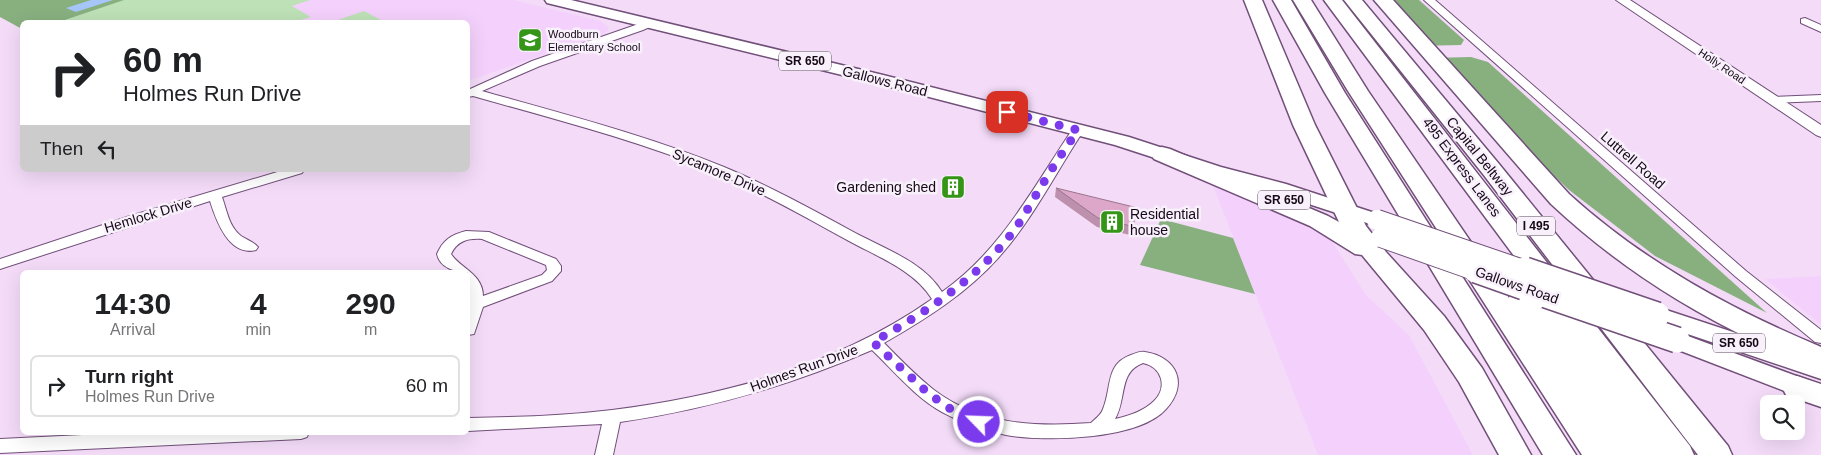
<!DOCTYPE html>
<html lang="en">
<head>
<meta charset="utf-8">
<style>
  :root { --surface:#fff; --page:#f2f2f2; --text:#202124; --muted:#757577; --line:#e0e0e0 }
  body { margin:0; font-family:Helvetica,sans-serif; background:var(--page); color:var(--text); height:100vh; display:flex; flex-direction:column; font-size:19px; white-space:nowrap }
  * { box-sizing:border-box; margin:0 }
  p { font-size:16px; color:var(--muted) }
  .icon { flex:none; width:28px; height:28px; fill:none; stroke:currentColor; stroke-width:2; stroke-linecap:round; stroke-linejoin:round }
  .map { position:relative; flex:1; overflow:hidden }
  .sheet { position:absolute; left:20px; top:270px; width:450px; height:165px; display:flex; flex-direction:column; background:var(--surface); border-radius:8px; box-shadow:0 5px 20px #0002 }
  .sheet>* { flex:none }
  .top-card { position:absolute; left:20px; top:20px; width:450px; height:152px; border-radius:8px; box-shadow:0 5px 20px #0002; background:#fff; color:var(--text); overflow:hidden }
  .buttons { position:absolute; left:1760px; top:395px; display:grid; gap:10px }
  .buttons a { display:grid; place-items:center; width:45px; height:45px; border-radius:8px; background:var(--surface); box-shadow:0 5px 20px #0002; font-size:25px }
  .pin { position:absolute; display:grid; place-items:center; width:42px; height:42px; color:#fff; margin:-21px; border-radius:10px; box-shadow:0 2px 8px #0006 }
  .me { position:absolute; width:55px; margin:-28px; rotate:294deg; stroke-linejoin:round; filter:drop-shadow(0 0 4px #0008) }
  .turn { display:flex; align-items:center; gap:18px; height:105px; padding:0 20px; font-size:22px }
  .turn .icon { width:65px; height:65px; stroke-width:2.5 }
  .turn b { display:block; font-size:35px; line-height:42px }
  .then { display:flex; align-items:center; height:48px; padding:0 20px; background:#0003; gap:10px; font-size:19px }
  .eta { display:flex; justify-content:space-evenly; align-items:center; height:85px; text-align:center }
  .eta b { font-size:30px; font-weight:800; line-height:35px }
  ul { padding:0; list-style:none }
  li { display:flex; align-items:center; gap:15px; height:62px; margin:0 10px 8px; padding:0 10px; border:2px solid var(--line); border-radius:8px }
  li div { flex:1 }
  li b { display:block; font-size:19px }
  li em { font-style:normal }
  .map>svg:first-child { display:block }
</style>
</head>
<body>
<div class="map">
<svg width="1821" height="455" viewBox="0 0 1821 455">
  <rect width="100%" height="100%" fill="#f4dcf9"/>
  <g fill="#f4d1fc">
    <polygon points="124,0 514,0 601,21 609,27 607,32 598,38 548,53 471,80 468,80 468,22 60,22"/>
    <polygon points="1212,183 1323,227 1366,295 1409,335 1473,455 1318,455"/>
    <polygon points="1821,276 1821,325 1765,279"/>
  </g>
  <g fill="#bee1b7">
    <polygon points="123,0 310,0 292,6 311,17 294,22 58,22"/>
    <polygon points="364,11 385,22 332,22"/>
  </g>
  <g fill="#88b07f">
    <polygon points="0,0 124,0 59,22 22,22 22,29 0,17"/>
    <polygon points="1374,0 1419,0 1464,40 1461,45 1418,46"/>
    <polygon points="1471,57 1488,62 1767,313 1655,256 1569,190 1430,58"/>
    <polygon points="1161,219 1233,238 1255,294 1140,265"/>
  </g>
  <polygon fill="#a6c6fa" points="91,0 113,0 76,12 66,8"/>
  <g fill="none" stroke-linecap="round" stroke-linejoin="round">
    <defs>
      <g id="minor">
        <polygon points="1424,0 1435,0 1746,271 1821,330 1821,343 1815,342 1736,277"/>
        <polygon points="1805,18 1821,25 1821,32 1801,23 1801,19"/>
        <path d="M650,20L654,21V25L643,30L540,66L482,91C563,114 646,135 724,167C770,186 815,211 859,235C888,250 924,263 942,292C1002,250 1034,186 1074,127H1082L1084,130C1056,172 1033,219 999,257C967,293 926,319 884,343C900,359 916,376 934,390C980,425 1035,427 1091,423C1095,419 1101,415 1103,409C1112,388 1105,364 1131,355C1136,353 1140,351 1145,352C1177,357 1189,384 1166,409C1139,440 1045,442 1006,435C984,430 962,423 942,412C915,397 894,371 872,350C789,386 709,409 620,422L613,455H595L602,424L468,431V418C516,417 564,416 612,410C725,396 838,365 932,299C914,270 878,257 849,241C805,217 761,192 715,172C636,140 554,119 473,96L468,97V90L532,61ZM1143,363C1162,367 1168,387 1154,401C1144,411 1129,416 1115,419C1127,399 1118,372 1143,363Z"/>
        <polygon points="1821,95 1821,101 1773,103 1767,100 1773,97"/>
        <path d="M284,170H304L302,173L222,197C227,211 229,227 241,236C247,240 254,242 258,247L256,250C229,257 216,220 210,201L0,269V259L130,216Z"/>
        <path d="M466,231L489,232L556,259L561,266V271L552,281L483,307L474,334L468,335V272C455,272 440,268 437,254C443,240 451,235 466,231ZM482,239L546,265L547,270L542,275L483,296C483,274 460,268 451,254C457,241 468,238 482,239Z"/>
        <polygon points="144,432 309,432 307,437 301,439 0,453 0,439"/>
      </g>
      <polygon id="tertiary" points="1616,0 1630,0 1821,125 1821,137 1816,135"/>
      <g id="primary">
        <polygon points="545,0 571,0 883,75 1129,137 1221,167 1286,184 1384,216 1388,220 1384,224 1377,226 1370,224 1272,192 1207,175 1115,145 879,84 547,3"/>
        <polygon points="1657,307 1821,361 1821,379 1649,321 1645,315 1649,309"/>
        <polygon points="1677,332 1821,385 1821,405 1668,346 1665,340 1668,334"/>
      </g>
      <g id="motorway">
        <polygon points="1244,0 1262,0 1315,125 1366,226 1386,252 1444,316 1482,368 1531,455 1499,455 1459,382 1424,330 1362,255 1355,254 1310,226 1154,159 1151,154 1154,149 1162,147 1170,149 1328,216 1339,222 1293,125"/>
        <polygon points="1273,0 1291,0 1345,93 1576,455 1543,455 1325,93"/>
        <path d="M1293,0H1311L1368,91L1509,298C1511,284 1515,280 1526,272L1324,0H1342L1690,446L1694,455H1582L1348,91Z"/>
        <polygon points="1344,0 1362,0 1499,164 1728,446 1732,455 1698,455 1483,174"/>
        <path d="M1374,0H1393L1569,194C1643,261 1728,308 1821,347V369C1798,363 1776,351 1754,341C1679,305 1612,261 1551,204Z"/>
        <polygon points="1797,376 1821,384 1821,407 1786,395 1782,387 1786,379"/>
      </g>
    </defs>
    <use href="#minor" stroke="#714f79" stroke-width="2"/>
    <use href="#tertiary" stroke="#714f79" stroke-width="2"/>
    <use href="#primary" stroke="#714f79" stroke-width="3"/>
    <use href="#motorway" stroke="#714f79" stroke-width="3"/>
    <use href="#minor" fill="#fff" fill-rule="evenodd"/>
    <use href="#tertiary" fill="#fff" fill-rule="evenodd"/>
    <use href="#primary" fill="#fff" fill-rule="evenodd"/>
    <use href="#motorway" fill="#fff" fill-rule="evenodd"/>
    <defs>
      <g id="primary-bridge-far1">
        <polyline points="1377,220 1529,272"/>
        <polyline points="1381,237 1480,272"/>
      </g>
      <g id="primary-bridge">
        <polyline points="1476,270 1524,287"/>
        <polyline points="1525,270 1657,315"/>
        <polyline points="1546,295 1677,340"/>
      </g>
    </defs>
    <use href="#primary-bridge-far1" stroke="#714f79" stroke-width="22" stroke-linecap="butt"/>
    <use href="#primary-bridge" stroke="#714f79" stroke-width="28" stroke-linecap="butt"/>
    <use href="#primary-bridge-far1" stroke="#fff" stroke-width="20"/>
    <use href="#primary-bridge" stroke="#fff" stroke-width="25"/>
  </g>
  <polygon fill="#bd90ad" points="1056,188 1136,217 1130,235 1097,227 1055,197"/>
  <polygon fill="#9a758d" points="1138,208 1136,217 1130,235 1131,226"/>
  <polygon fill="#dca7c9" stroke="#9a758d" points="1056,188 1138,208 1131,226 1098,218"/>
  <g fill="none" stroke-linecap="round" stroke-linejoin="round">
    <path stroke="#7c3aed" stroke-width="9" stroke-dasharray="0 16.2" d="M979,422L952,410L929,394L873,342C923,314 971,283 1008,238C1021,223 1030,204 1041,187C1052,168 1065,149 1078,130L1007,112"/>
  </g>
  <defs>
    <symbol id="school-square" viewBox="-11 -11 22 22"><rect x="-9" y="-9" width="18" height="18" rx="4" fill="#349517" stroke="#f8f0fa"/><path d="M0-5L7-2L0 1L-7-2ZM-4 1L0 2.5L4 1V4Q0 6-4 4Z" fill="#fff"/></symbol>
    <symbol id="building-square" viewBox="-11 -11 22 22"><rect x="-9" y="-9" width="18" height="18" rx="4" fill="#349517" stroke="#f8f0fa"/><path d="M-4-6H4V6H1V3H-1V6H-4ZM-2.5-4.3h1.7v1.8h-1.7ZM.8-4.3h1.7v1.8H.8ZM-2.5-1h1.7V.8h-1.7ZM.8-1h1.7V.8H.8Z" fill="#fff"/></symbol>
  </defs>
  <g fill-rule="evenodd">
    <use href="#school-square" x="516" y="26" width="28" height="28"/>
    <use href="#building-square" x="939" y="173" width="28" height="28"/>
    <use href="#building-square" x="1098" y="208" width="28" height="28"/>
  </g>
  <g text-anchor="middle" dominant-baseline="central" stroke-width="5" stroke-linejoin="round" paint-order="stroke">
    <g font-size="11" fill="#150818" stroke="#f8f0fa" text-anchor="start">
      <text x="548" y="34">Woodburn<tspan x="548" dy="13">Elementary School</tspan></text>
    </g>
    <g font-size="11" fill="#150818" stroke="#f8f0fa">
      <text transform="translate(1722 66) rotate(34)">Holly Road</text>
    </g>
    <g fill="#f8f0fa" stroke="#594e5c" stroke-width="1">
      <rect x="779" y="51.5" width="52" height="19" rx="4"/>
      <rect x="1258" y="190.5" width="52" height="19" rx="4"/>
      <rect x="1517" y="216.5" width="38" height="19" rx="4"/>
      <rect x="1713" y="333.5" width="52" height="19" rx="4"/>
    </g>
    <g font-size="12" font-weight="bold" fill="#150818">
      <text x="805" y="61">SR 650</text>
      <text x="1284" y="200">SR 650</text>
      <text x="1536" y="226">I 495</text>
      <text x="1739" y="343">SR 650</text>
    </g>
    <g font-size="14" fill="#150818" stroke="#f8f0fa">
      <text transform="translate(885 81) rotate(14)">Gallows Road</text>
      <text transform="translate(1480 156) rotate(51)">Capital Beltway</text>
      <text transform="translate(1633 160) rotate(41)">Luttrell Road</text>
      <text transform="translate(1462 167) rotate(53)">495 Express Lanes</text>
      <text transform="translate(719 172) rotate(23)">Sycamore Drive</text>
      <text transform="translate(148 215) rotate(-17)">Hemlock Drive</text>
      <text transform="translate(1517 285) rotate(19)">Gallows Road</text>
      <text transform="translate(804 368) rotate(-20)">Holmes Run Drive</text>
    </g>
    <g font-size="14" fill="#150818" stroke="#f8f0fa" text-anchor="end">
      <text x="936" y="187">Gardening shed</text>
      <text x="1130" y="214" text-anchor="start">Residential<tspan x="1130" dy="16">house</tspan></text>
    </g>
  </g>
</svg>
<div class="buttons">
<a><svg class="icon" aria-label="search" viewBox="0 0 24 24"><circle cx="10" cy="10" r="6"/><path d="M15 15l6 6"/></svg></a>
</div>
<div class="pin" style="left:1007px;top:112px;background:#d93025"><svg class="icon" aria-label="arrive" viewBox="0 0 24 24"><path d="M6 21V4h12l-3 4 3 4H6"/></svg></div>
<svg class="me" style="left:979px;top:422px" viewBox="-20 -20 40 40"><circle r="17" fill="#7c3aed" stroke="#fff" stroke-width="3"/><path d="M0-11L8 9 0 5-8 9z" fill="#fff"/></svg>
<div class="top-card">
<div class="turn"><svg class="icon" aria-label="right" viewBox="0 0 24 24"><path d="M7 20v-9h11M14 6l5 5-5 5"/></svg><div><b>60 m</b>Holmes Run Drive</div></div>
<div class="then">Then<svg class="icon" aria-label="left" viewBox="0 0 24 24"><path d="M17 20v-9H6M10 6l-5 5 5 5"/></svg></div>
</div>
<section class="sheet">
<div class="eta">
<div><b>14:30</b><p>Arrival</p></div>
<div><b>4</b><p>min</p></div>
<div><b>290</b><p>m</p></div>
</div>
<ul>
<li><svg class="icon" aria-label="right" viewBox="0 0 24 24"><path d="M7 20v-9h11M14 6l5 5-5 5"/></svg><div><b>Turn right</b><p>Holmes Run Drive</p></div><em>60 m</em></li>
</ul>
</section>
</div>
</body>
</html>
